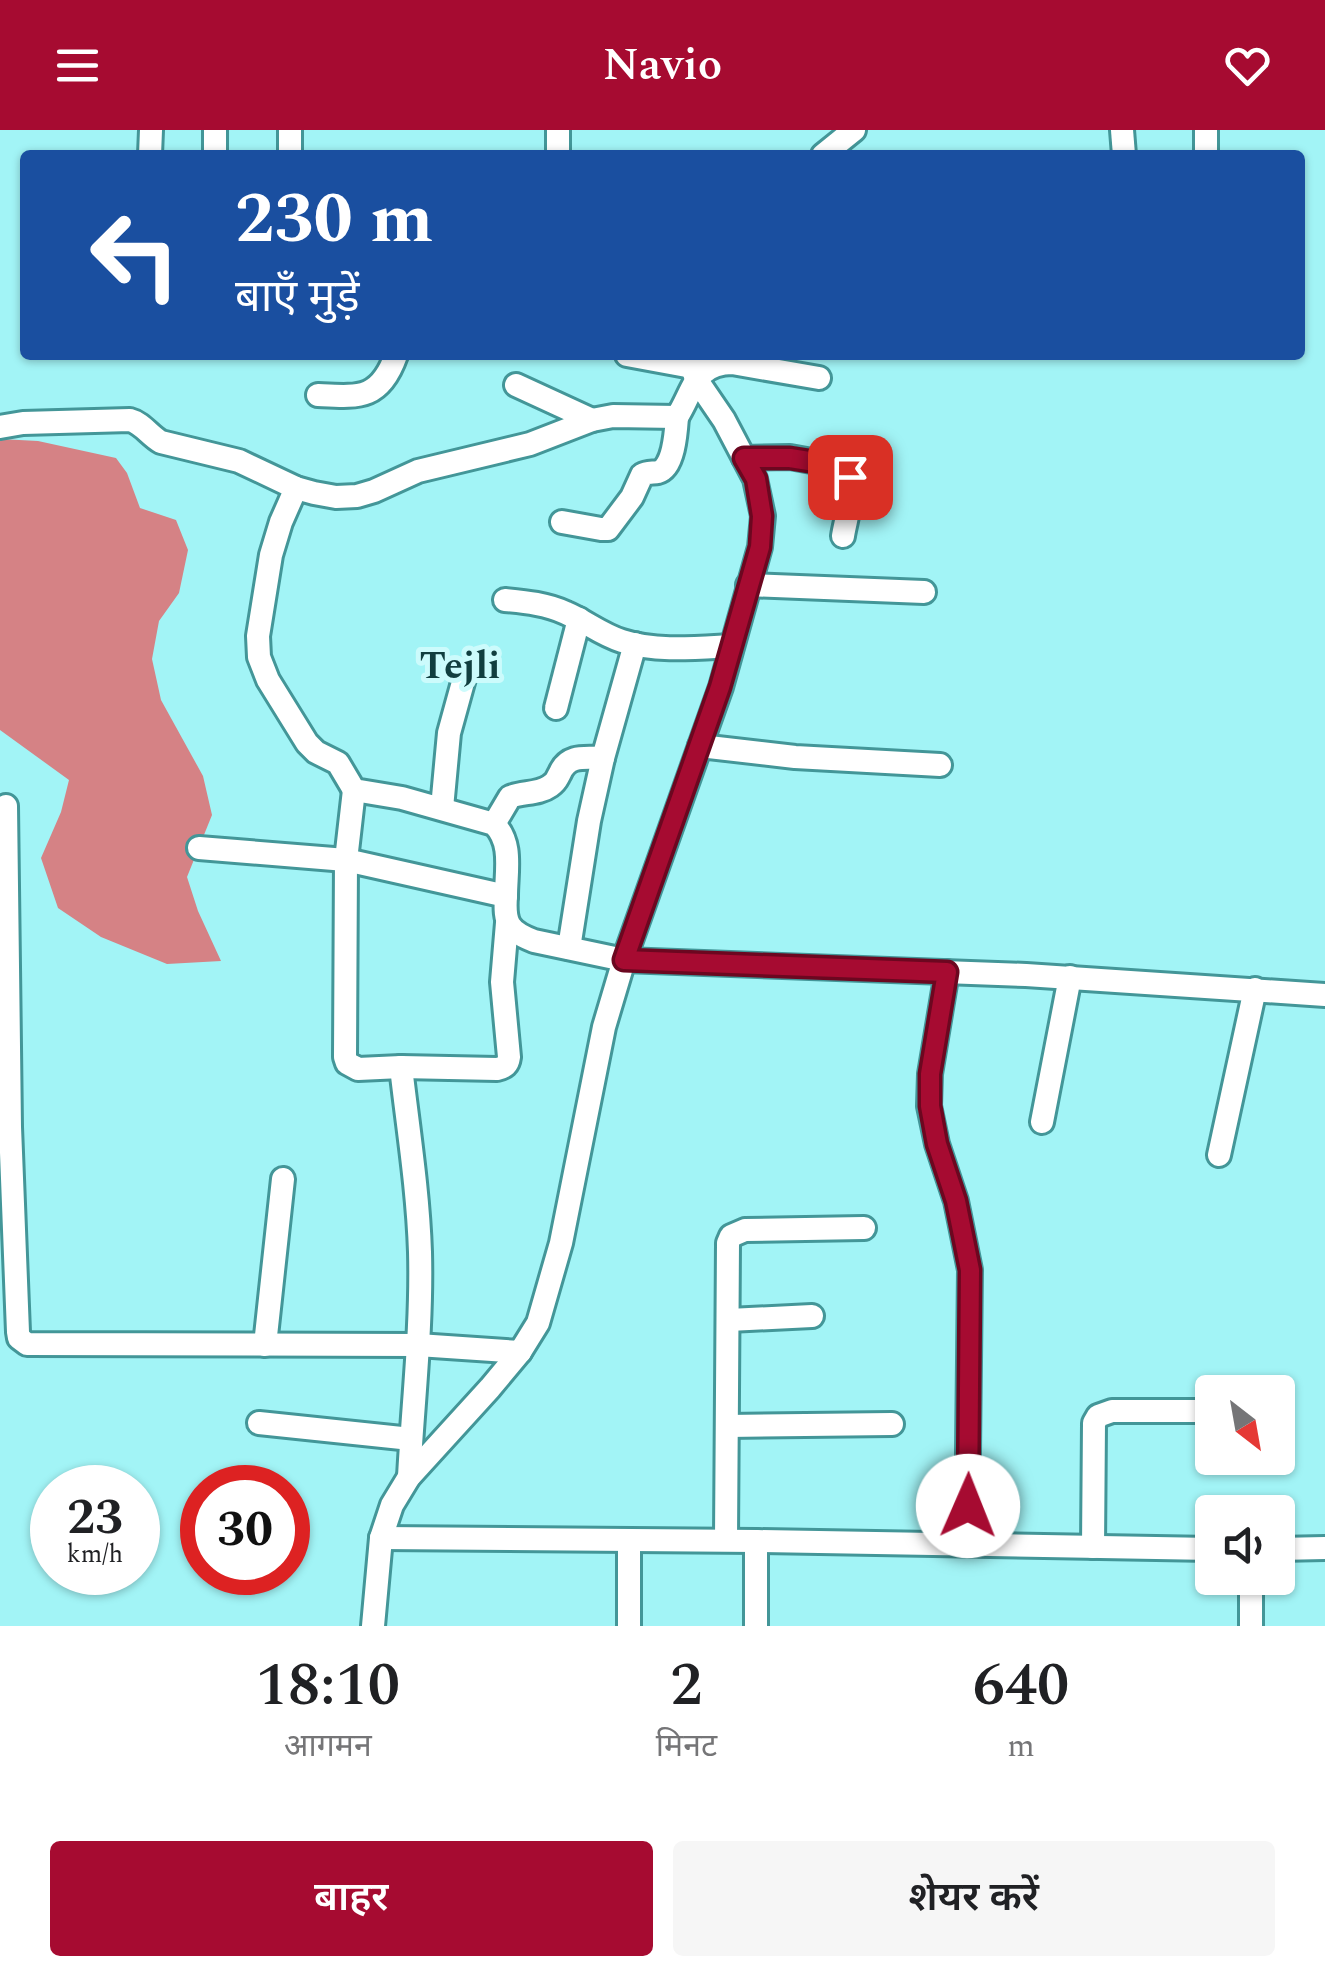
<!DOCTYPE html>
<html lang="hi">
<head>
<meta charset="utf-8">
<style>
  :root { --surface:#fff; --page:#f6f6f6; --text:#202124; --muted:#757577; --accent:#a60b31 }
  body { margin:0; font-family:Spectral,"Noto Sans Devanagari",serif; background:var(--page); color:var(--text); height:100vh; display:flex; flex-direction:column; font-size:38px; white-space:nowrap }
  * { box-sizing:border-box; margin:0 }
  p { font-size:32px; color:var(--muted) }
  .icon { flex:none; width:55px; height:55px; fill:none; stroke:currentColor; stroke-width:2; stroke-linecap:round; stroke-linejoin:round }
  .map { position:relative; height:1496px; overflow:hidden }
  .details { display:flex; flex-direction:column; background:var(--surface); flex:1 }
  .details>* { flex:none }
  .top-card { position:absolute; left:20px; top:20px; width:1285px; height:210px; border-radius:10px; box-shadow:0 2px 8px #0004; background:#1a4fa0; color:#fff; overflow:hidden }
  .needle { width:65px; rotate:149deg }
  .buttons { position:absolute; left:1195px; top:1245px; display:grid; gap:20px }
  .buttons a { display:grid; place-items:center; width:100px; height:100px; border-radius:10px; background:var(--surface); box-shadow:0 2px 8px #0004; font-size:50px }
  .speed { position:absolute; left:30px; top:1335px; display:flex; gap:20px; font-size:50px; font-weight:700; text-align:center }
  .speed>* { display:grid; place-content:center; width:130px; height:130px; border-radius:50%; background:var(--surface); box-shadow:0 2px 8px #0004; line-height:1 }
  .speed small { font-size:25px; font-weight:400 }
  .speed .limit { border:15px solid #d22; background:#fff; color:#111 }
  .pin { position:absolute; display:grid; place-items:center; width:85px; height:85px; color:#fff; margin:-42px; border-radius:20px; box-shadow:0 5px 15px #0006 }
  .me { position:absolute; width:110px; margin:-55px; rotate:1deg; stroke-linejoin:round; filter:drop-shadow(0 0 8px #0008) }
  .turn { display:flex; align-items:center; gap:35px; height:210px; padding:0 50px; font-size:45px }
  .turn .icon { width:130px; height:130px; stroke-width:2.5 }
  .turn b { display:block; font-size:70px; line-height:85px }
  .eta { display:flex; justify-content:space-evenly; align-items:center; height:170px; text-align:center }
  .eta b { font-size:60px; font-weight:600; line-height:70px }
  .cta { display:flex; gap:20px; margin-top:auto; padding:20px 50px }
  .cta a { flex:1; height:115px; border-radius:10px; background:var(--accent); color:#fff; font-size:40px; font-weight:600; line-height:115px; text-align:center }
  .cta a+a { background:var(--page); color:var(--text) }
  header { display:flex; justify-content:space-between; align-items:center; height:130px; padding:0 50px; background:var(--accent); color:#fff; font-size:45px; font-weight:600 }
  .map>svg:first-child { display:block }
</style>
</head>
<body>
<header><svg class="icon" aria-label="menu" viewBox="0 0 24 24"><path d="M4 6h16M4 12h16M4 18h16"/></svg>Navio<svg class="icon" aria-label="heart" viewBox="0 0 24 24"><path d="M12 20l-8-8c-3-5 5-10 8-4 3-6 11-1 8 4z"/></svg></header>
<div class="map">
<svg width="1325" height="1496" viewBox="0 0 1325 1496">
  <rect width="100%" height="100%" fill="#a2f4f6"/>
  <polygon fill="#d58285" points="0,309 38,311 116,328 127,343 140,378 176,390 188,420 179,463 159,491 152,529 161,570 203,646 212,685 187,747 198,781 221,831 167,834 101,807 58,778 41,728 61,682 69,650 0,600"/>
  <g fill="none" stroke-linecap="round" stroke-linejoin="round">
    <defs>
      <g id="minor">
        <polyline points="215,0 215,25"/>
        <polyline points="558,0 558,25"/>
        <polyline points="1122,0 1124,25"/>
        <polyline points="1206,0 1206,25"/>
        <polyline points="150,25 151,0"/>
        <polyline points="290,25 290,0"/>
        <polyline points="823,25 854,0"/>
        <polyline points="627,225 692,237"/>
        <polyline points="516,255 592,290"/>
        <path d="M318,265C359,267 380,270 396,225"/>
        <path d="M0,297L23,293L130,290C142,293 150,306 161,312L239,331L296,358L314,363L336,367L357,366L374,361L418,341L530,314L592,290L613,286L677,287C694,260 694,234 732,233L819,248"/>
        <path d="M744,328L790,327L839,336C860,349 846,386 843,406"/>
        <path d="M296,358L281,392L271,425L258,506L259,527L268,550L307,613L316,622L338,633L354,660L402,668L494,694C513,713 506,741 506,766"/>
        <path d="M562,392L601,399H608L632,367L642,345C647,342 653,343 658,342C674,338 676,301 677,287"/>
        <polyline points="748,455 924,462"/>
        <path d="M505,470C526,472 547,474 566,483C585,491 602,505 622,511C656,522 695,518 731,516"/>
        <polyline points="556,578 579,489"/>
        <polyline points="700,616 795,627 940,635"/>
        <path d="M354,660L346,730L345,927L347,933L358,939L401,937L497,939C505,937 508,935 509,927L502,852L507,793"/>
        <polyline points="6,676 10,997 18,1202 19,1208 27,1214 418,1215 520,1222"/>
        <polyline points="442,678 449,603 465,545"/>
        <path d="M494,694L510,667C523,662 539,664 550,656C557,651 556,650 560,643C568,624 585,628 603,628"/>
        <path d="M199,718L346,730L506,766C504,793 508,801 534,811L624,830L1026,845L1325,865"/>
        <polyline points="569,818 589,691 603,628 635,514"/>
        <polyline points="947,842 930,944 929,976 937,1014 956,1071 970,1140 967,1414"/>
        <path d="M401,937C408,998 418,1060 420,1122C422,1197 413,1272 409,1347"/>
        <polyline points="1042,992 1070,847"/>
        <polyline points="1219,1025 1255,859"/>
        <polyline points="729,1190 812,1186"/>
        <polyline points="265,1215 283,1049"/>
        <polyline points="259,1293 411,1309"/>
        <polyline points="727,1296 892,1294"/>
        <polyline points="381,1408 756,1411 1212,1419"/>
        <polyline points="726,1410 728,1113 731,1106 745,1100 864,1098"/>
        <polyline points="1093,1417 1094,1293 1098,1286 1112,1281 1212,1281"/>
        <polyline points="1278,1419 1325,1418"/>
        <polyline points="1251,1448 1251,1496"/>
        <polyline points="373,1496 381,1408 392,1375 409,1347 490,1258 520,1222 538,1193 561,1113 604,897 624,830 721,557 760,417 763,386 755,349 724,290 696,249 692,237 693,225"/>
        <polyline points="629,1496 629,1410"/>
        <polyline points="756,1496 756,1411"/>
      </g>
    </defs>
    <use href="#minor" stroke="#439698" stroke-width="28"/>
    <use href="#minor" stroke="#fff" stroke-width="22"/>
  </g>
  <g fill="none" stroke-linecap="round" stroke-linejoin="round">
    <defs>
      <polyline id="route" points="850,347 846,340 840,336 790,328 744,328 756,349 762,386 760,417 720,557 624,830 947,842 930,944 930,976 937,1014 956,1071 970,1140 968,1376"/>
    </defs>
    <use href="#route" stroke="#6c0720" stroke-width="25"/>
    <use href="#route" stroke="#a60b31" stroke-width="18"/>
  </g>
  <g text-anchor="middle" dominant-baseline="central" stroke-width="10" stroke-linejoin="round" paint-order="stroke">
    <g font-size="38" font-weight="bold" fill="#113e3f" stroke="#ccfbfc">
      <text x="460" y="537">Tejli</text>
    </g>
  </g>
</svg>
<div class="buttons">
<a><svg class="needle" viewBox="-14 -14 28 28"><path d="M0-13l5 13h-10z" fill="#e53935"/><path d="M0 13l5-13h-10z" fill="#757577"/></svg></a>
<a><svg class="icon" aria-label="sound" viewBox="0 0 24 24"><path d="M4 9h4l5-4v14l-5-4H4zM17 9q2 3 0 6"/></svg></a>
</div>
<div class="speed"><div>23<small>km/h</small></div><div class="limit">30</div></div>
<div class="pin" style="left:850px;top:347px;background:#d93025"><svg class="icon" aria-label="arrive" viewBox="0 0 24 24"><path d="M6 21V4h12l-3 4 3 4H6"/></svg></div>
<svg class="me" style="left:968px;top:1376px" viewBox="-20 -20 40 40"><circle r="19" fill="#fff"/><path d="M0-13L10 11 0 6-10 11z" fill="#a60b31"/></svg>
<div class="top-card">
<div class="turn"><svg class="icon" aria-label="left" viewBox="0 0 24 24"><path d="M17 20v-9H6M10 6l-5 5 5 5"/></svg><div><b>230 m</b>बाएँ मुड़ें</div></div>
</div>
</div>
<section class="details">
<div class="eta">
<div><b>18:10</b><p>आगमन</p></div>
<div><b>2</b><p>मिनट</p></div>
<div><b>640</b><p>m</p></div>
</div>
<div class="cta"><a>बाहर</a><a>शेयर करें</a></div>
</section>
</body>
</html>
